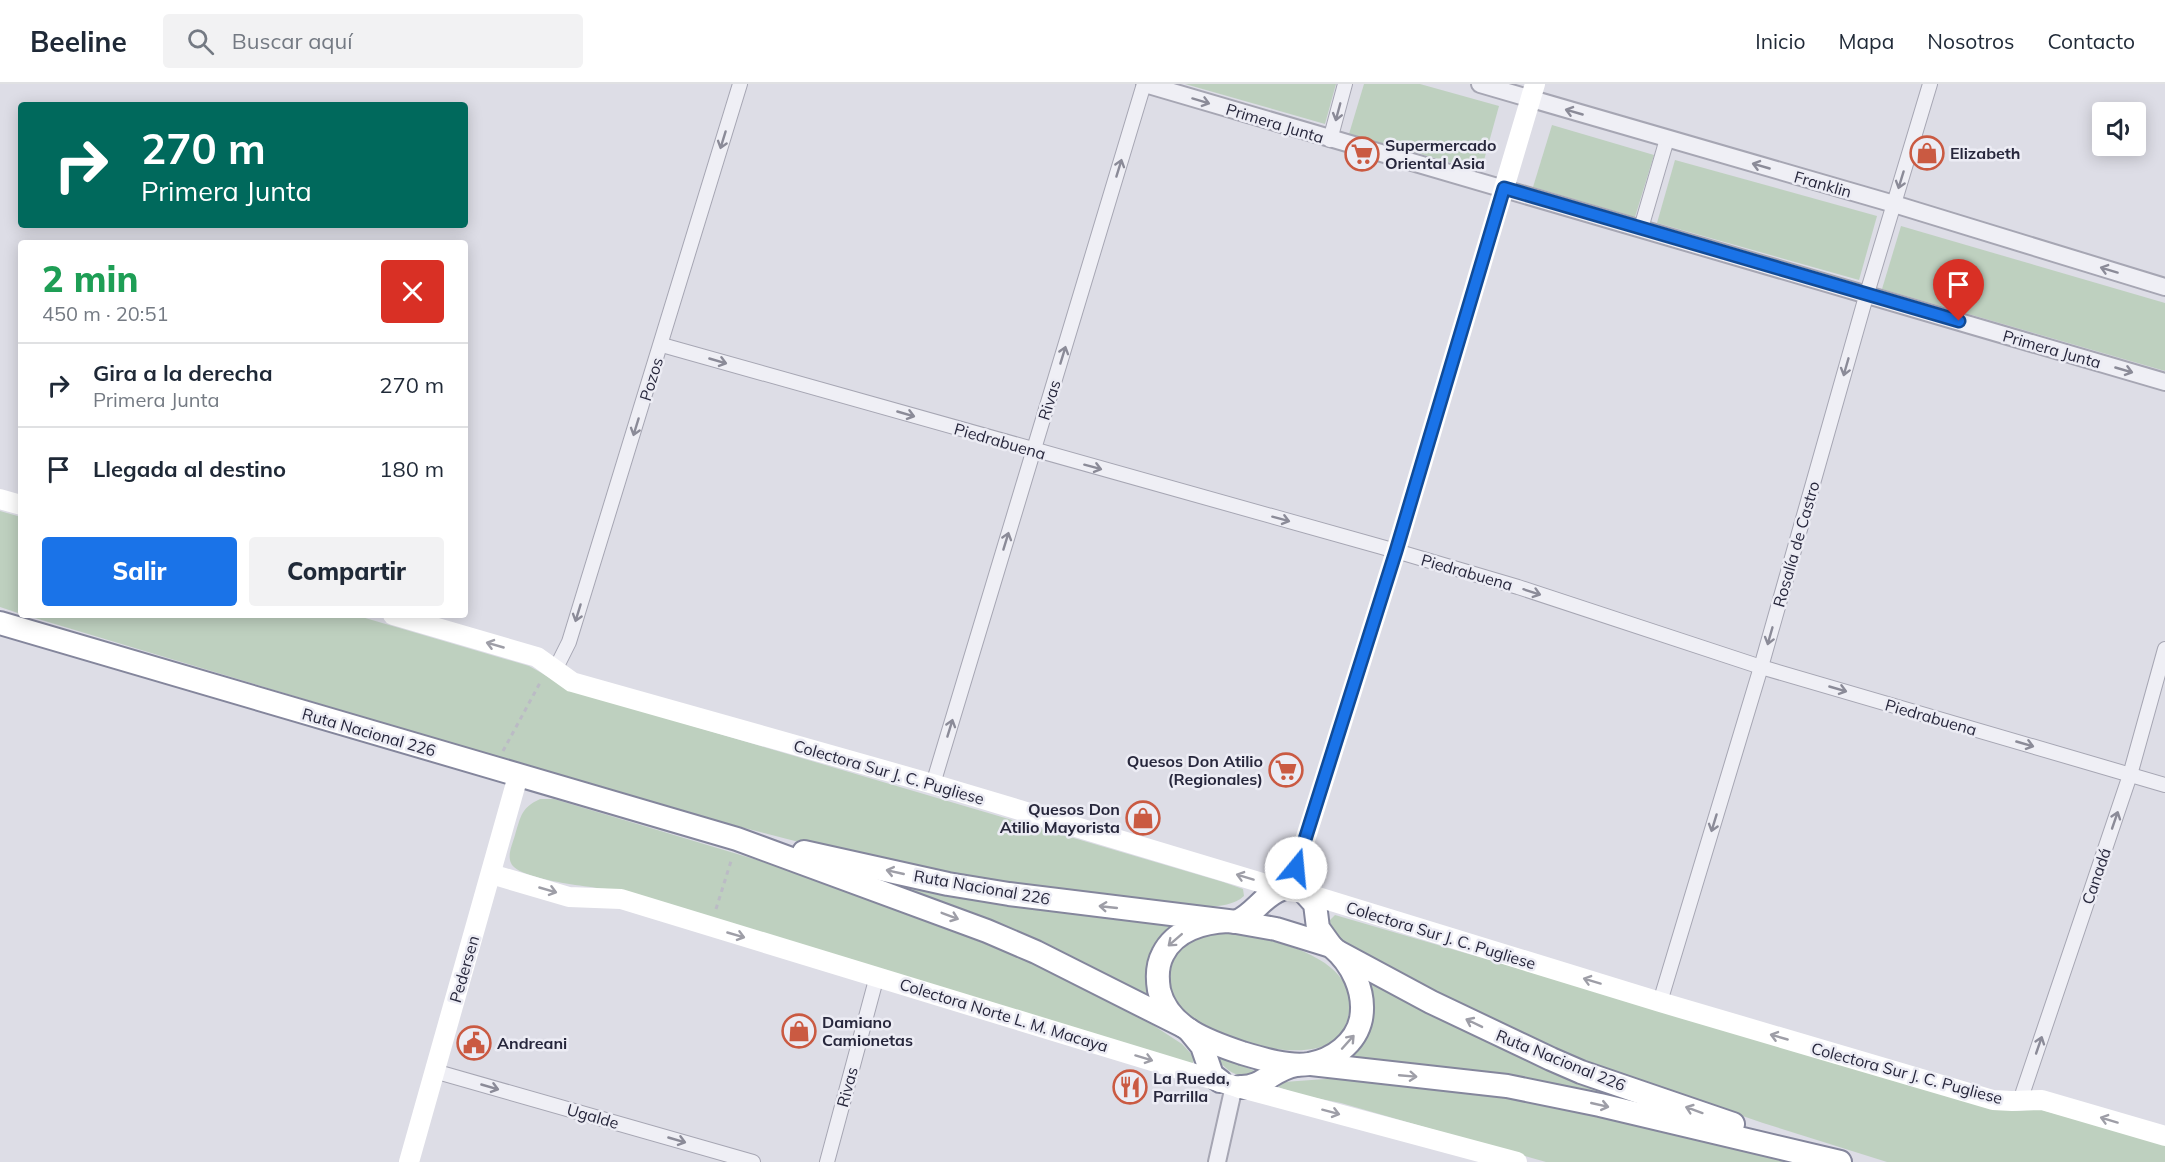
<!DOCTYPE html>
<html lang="es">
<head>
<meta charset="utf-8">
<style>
  :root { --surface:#fff; --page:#f2f2f3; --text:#1f2937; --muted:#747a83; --line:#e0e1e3; --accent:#1a73e8 }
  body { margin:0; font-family:Mulish,sans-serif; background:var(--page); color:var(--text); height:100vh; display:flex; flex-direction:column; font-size:22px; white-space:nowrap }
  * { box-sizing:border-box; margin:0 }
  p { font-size:20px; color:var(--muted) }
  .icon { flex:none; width:33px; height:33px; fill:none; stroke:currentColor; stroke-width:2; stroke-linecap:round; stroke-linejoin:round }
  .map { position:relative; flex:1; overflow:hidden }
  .drawer { position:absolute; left:18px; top:156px; width:450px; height:378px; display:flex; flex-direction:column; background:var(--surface); border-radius:6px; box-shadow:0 3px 15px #0003 }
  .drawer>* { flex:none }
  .hud { position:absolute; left:18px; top:18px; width:450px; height:126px; border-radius:6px; box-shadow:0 3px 15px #0003; background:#00695c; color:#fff; overflow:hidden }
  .controls { position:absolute; left:2092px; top:18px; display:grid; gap:12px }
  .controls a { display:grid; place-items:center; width:54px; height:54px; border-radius:6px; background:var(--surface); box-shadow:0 3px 15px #0003; font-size:30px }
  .pin { position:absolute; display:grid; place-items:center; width:51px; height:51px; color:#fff; margin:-62px -26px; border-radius:50% 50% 50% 0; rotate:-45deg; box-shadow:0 0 6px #0007 }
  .pin .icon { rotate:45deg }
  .me { position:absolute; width:66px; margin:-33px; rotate:17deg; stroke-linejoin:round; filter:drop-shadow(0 0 4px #0008) }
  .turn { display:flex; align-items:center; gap:21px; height:126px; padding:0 24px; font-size:27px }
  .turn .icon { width:78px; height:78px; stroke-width:2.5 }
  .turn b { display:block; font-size:42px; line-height:51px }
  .round { display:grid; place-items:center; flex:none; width:63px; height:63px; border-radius:6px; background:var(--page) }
  .overview { display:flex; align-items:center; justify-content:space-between; height:102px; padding:0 24px }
  h1 { font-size:36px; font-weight:800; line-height:45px; color:#1e9e55 }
  .cta { display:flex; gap:12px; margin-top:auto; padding:12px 24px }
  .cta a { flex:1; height:69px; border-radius:6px; background:var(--accent); color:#fff; font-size:24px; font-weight:800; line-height:69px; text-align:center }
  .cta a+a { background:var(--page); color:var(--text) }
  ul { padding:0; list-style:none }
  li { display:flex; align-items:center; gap:18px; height:84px; padding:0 24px; border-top:2px solid var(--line) }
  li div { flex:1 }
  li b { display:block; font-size:22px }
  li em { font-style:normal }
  header { display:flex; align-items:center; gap:36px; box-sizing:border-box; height:84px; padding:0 30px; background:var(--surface); border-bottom:2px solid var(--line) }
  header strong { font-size:28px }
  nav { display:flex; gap:33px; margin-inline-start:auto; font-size:21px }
  .search { width:420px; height:54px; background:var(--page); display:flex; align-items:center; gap:15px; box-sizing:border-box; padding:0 21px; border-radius:6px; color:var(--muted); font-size:22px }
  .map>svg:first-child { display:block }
</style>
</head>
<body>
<header>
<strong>Beeline</strong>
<div class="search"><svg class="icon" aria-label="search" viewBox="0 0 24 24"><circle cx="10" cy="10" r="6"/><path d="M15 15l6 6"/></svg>Buscar aquí</div>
<nav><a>Inicio</a><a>Mapa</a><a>Nosotros</a><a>Contacto</a></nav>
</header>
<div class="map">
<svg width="2165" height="1078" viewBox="0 0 2165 1078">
  <rect width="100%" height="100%" fill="#dddde6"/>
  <g fill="#bed0bf">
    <polygon points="1185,0 1336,0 1325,40"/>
    <polygon points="1364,0 1420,0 1499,22 1481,87 1349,50"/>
    <polygon points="1552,41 1654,71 1635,133 1533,103"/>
    <polygon points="1675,76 1877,132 1859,196 1657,139"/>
    <polygon points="1901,142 2165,219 2165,287 1882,205"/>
    <polygon points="0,427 21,433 21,530 0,523"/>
    <path d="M25,531H355L529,582C545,590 559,601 577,608L1223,798L1243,805L1244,812C1228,827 1195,822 1174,821L976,799L822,764L686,729L570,695Z"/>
    <path d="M540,715H554L824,796L995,859L1119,919L1182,960L1195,974L1192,980L622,807C602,804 518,797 511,779C507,770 513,759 515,751C521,732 521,724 540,715Z"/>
    <path d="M850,787L1174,839C1146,867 1143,883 1151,921Z"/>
    <polygon points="1335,831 1988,1022 2016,1027 2038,1025 2165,1060 2165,1078 1887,1078 1763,1039 1565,971 1512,949 1341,857 1331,844 1330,836"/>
    <path d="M1221,849C1260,851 1351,869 1350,921C1349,933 1346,946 1337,954C1304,985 1197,952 1175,916C1167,904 1168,885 1175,873C1186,854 1201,851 1221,849Z"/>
    <path d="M1368,893L1675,1030L1348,977C1370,947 1378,929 1368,893Z"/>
    <path d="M1219,972L1257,988C1243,996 1230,990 1220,978Z"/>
    <polygon points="1339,994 1450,1002 1628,1036 1788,1078 1546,1078 1341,1019 1301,1011 1278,1003 1284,998"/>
  </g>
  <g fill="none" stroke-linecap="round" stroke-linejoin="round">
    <defs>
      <g id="minor">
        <polyline points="1330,56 1345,0"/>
        <polyline points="1641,144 1667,55"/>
        <polyline points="662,261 1396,467 1518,503 1761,583 2165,701"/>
        <polyline points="550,582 559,578 569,558 740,0"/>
        <polyline points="933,700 1144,0"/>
        <polyline points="1660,918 1761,583 1865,216 1930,0"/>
        <polyline points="434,987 753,1078"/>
        <polyline points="2026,1016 2023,1008 2130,691 2165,565"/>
        <polyline points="827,1078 877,892"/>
      </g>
      <g id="tertiary">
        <polyline points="1145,0 2165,298"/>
        <polyline points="1480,0 1894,120 2165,203"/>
        <polyline points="1217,1078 1234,1002"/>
      </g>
      <g id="trunk">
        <polyline points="0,539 737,755 987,847 1036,868 1183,942"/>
        <path d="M804,768L948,800L1009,810L1236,838L1276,845L1331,862C1352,879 1366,908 1361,935C1356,959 1333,976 1309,980C1288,983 1262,975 1242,969C1209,958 1168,944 1159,906C1157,894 1157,881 1163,870C1175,846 1203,838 1228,837"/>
        <polyline points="1305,809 1315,820 1318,844 1331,862"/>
        <path d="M1236,838C1255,830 1263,811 1282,805"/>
        <polyline points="1338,868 1431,918 1551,975 1581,988 1733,1040"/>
        <polyline points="1189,946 1202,962 1212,991 1220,997"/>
        <polyline points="1311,980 1507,1002 1600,1021 1840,1078"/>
        <path d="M1240,1003C1263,1004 1274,984 1296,981"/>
      </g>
    </defs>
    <use href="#minor" stroke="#a6a6b3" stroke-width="16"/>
    <use href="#tertiary" stroke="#a6a6b3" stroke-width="20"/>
    <use href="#trunk" stroke="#84869c" stroke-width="26"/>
    <g stroke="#bbbbc5" stroke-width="3" stroke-dasharray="4.5 4.5" stroke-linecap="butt">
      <polyline points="503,667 541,597"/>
      <polyline points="716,825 732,774"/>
    </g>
    <use href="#minor" stroke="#efeff5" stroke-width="14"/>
    <use href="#tertiary" stroke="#efeff5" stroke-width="16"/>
    <g stroke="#fff" stroke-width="20">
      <polyline points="0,415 21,421"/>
      <polyline points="393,531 537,573 572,598 933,700 1289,807 1305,809 1660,918 1993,1016 2012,1017 2042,1016 2165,1052"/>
      <polyline points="491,790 569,813 621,815 1234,1002 1517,1078"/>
      <polyline points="1289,807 1396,467 1535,0"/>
      <polyline points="409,1078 518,692"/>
    </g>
    <use href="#trunk" stroke="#fff" stroke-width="22"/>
  </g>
  <defs><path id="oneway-shaft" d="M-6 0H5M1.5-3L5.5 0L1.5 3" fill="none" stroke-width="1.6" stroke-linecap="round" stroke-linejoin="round" transform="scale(1.5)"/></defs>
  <g stroke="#8b8b98">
    <use href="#oneway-shaft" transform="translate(1201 17) rotate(17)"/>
    <use href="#oneway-shaft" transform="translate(1338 28) rotate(105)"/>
    <use href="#oneway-shaft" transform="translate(1574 28) rotate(-164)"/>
    <use href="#oneway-shaft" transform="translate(723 56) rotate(107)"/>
    <use href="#oneway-shaft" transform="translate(1761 82) rotate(-164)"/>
    <use href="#oneway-shaft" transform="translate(1119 84) rotate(-73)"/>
    <use href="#oneway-shaft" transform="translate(1901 96) rotate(107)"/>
    <use href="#oneway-shaft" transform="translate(2109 186) rotate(-163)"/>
    <use href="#oneway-shaft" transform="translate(1063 271) rotate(-73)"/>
    <use href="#oneway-shaft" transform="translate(718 277) rotate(16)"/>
    <use href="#oneway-shaft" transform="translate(1846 283) rotate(106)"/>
    <use href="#oneway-shaft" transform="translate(2124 286) rotate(16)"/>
    <use href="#oneway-shaft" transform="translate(906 330) rotate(16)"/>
    <use href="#oneway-shaft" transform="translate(636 343) rotate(107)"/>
    <use href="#oneway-shaft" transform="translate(1093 383) rotate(15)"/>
    <use href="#oneway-shaft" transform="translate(1281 435) rotate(15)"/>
    <use href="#oneway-shaft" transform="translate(1006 457) rotate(-73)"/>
    <use href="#oneway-shaft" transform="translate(1532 508) rotate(18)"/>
    <use href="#oneway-shaft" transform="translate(578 529) rotate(107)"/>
    <use href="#oneway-shaft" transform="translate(1770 552) rotate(106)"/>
    <use href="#oneway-shaft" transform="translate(1838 605) rotate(16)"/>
    <use href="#oneway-shaft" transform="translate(950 644) rotate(-73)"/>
    <use href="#oneway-shaft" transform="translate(2025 660) rotate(16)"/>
    <use href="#oneway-shaft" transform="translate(2115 736) rotate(-71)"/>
    <use href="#oneway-shaft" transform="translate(1714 739) rotate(107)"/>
    <use href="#oneway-shaft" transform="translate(2039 961) rotate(-71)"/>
    <use href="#oneway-shaft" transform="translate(490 1003) rotate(16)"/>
    <use href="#oneway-shaft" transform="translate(677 1056) rotate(16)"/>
  </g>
  <g stroke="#9e9ea7">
    <use href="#oneway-shaft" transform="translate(495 561) rotate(-164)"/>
    <use href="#oneway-shaft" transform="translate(895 788) rotate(-167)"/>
    <use href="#oneway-shaft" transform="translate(1245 793) rotate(-163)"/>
    <use href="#oneway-shaft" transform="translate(548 806) rotate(16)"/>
    <use href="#oneway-shaft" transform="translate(1108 823) rotate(-174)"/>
    <use href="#oneway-shaft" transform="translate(950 832) rotate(21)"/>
    <use href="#oneway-shaft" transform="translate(736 851) rotate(16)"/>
    <use href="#oneway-shaft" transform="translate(1175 856) rotate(139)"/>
    <use href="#oneway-shaft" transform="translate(1592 897) rotate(-163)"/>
    <use href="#oneway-shaft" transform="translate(1474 939) rotate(-154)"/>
    <use href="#oneway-shaft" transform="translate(1779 953) rotate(-164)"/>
    <use href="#oneway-shaft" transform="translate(1348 958) rotate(-48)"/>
    <use href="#oneway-shaft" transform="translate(1144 974) rotate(17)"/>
    <use href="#oneway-shaft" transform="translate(1408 992) rotate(5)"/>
    <use href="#oneway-shaft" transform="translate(1600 1021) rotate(13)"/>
    <use href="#oneway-shaft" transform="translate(1694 1026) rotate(-160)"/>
    <use href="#oneway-shaft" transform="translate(1331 1028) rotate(15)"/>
    <use href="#oneway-shaft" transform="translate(2109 1036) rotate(-163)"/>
  </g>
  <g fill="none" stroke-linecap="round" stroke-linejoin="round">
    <defs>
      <polyline id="route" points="1296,784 1396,467 1504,104 1959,237"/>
    </defs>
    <use href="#route" stroke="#114b97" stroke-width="15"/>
    <use href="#route" stroke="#1a73e8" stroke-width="10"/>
  </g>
  <defs>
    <symbol id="shop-ring" viewBox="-11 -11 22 22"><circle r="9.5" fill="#ececf4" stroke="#ca5a42" stroke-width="1.5"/><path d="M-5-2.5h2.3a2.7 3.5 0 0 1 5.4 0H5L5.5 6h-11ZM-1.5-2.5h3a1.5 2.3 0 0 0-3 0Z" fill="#ca5a42"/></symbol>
    <symbol id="supermarket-ring" viewBox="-11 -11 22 22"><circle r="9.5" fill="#ececf4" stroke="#ca5a42" stroke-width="1.5"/><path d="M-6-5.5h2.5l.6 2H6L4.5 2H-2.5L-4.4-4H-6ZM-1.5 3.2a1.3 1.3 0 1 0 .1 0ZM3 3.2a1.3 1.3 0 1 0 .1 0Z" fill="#ca5a42"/></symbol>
    <symbol id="civic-ring" viewBox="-11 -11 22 22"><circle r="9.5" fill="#ececf4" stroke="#ca5a42" stroke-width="1.5"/><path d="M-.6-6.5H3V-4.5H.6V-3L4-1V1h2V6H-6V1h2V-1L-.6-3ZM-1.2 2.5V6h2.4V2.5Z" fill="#ca5a42"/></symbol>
    <symbol id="restaurant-ring" viewBox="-11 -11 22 22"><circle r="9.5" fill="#ececf4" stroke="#ca5a42" stroke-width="1.5"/><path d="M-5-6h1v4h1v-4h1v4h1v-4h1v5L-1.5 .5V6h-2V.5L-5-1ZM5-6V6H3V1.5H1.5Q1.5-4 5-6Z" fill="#ca5a42"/></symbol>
  </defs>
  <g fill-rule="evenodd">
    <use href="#shop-ring" x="1908" y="50" width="38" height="38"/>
    <use href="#supermarket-ring" x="1343" y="51" width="38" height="38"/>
    <use href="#supermarket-ring" x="1267" y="667" width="38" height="38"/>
    <use href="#shop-ring" x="1124" y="715" width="38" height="38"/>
    <use href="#shop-ring" x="780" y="928" width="38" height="38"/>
    <use href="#civic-ring" x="455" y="940" width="38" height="38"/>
    <use href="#restaurant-ring" x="1111" y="984" width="38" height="38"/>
  </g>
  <g text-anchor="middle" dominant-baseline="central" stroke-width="5" stroke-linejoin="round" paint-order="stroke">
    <g font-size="16" fill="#27273c" stroke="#ececf4">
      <text transform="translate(1275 39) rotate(17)">Primera Junta</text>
      <text transform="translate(1823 100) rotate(16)">Franklin</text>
      <text transform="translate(2052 265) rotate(16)">Primera Junta</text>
      <text transform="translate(651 295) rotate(-73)">Pozos</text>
      <text transform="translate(1049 316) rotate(-73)">Rivas</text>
      <text transform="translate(1000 357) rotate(16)">Piedrabuena</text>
      <text transform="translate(1796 460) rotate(-74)">Rosalía de Castro</text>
      <text transform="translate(1467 488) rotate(16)">Piedrabuena</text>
      <text transform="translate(1931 633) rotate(16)">Piedrabuena</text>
      <text transform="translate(369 648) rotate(16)">Ruta Nacional 226</text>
      <text transform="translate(889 688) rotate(16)">Colectora Sur J. C. Pugliese</text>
      <text transform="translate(2096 792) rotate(-71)">Canadá</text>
      <text transform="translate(982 803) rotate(10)">Ruta Nacional 226</text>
      <text transform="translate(1441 851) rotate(17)">Colectora Sur J. C. Pugliese</text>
      <text transform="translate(464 885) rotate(-74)">Pedersen</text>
      <text transform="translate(1004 931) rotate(17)">Colectora Norte L. M. Macaya</text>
      <text transform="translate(1561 976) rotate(22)">Ruta Nacional 226</text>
      <text transform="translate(1907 989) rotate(15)">Colectora Sur J. C. Pugliese</text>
      <text transform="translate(847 1003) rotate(-75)">Rivas</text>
      <text transform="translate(593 1032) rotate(16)">Ugalde</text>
    </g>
    <g font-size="16" font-weight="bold" fill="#27273c" stroke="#ececf4" text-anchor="start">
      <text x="1385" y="61">Supermercado<tspan x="1385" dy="18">Oriental Asia</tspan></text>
      <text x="1950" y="69">Elizabeth</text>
      <text x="1263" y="677" text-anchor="end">Quesos Don Atilio<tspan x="1263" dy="18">(Regionales)</tspan></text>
      <text x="1120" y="725" text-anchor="end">Quesos Don<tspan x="1120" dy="18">Atilio Mayorista</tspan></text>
      <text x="822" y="938">Damiano<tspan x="822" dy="18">Camionetas</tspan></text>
      <text x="497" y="959">Andreani</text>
      <text x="1153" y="994">La Rueda,<tspan x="1153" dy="18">Parrilla</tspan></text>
    </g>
  </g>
</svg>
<div class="controls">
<a><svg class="icon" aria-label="sound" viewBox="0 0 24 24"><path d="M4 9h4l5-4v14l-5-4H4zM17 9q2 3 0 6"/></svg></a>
</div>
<div class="pin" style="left:1959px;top:237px;background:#d93025"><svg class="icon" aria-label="arrive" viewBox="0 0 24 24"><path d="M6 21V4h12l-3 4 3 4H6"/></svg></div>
<svg class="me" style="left:1296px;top:784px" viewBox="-20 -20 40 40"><circle r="19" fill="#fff"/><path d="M0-13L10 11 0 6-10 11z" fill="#1a73e8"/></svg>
<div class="hud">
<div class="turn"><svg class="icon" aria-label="right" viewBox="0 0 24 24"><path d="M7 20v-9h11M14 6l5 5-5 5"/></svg><div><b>270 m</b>Primera Junta</div></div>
</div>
<section class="drawer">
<div class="overview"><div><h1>2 min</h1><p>450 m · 20:51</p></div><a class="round" style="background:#d93025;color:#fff"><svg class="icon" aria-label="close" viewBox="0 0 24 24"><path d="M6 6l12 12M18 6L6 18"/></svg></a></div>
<ul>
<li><svg class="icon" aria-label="right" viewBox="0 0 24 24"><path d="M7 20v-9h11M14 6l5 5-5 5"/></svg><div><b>Gira a la derecha</b><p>Primera Junta</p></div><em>270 m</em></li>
<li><svg class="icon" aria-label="arrive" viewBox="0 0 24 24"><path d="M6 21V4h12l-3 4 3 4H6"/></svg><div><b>Llegada al destino</b></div><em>180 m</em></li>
</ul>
<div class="cta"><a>Salir</a><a>Compartir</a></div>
</section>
</div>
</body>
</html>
